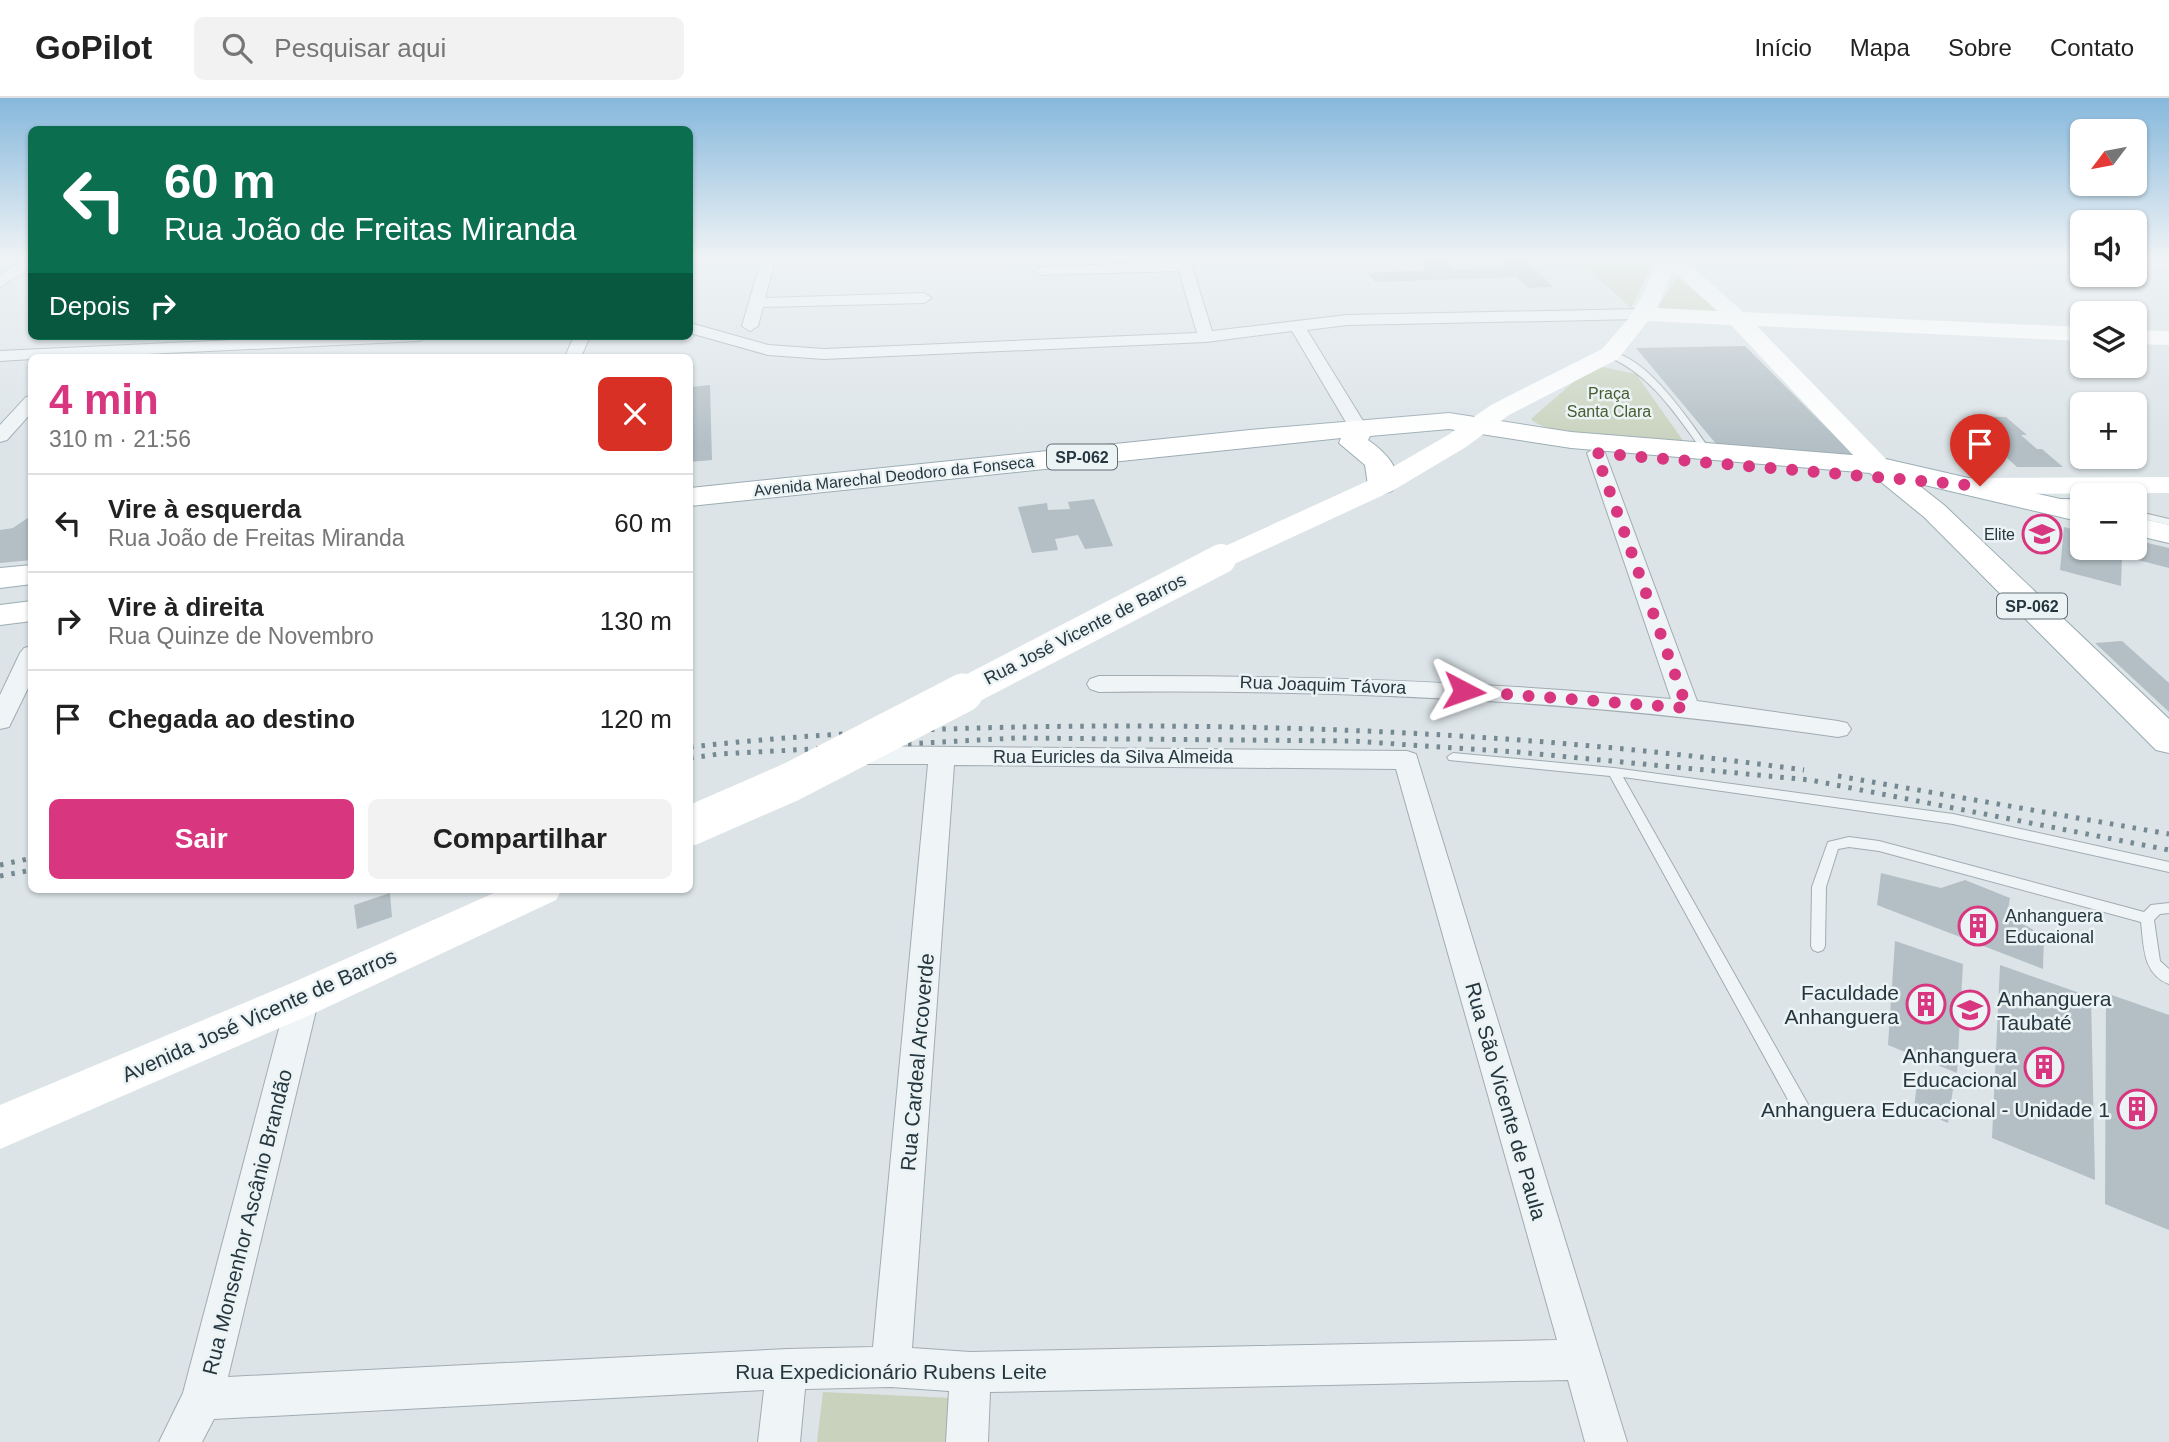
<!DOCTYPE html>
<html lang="pt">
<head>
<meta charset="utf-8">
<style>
  :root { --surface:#fff; --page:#f2f2f2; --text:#222; --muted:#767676; --line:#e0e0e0; --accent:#d8367f }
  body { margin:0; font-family:Helvetica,sans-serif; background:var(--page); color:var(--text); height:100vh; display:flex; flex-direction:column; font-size:26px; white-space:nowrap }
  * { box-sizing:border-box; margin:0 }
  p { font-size:23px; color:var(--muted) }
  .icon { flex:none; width:38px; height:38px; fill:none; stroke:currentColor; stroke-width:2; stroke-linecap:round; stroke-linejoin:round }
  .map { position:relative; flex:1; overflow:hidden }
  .sheet { position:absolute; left:28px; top:256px; width:665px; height:539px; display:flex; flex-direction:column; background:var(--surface); border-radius:10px; box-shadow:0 2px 5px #0004 }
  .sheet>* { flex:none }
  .banner { position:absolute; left:28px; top:28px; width:665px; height:214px; border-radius:10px; box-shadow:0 2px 5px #0004; background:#0b6e4f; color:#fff; overflow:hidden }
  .needle { width:46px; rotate:238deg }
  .buttons { position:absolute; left:2070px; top:21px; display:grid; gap:14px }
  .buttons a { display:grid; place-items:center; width:77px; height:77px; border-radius:10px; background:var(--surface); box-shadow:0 2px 5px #0004; font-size:35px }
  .pin { position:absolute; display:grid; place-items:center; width:60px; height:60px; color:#fff; margin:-72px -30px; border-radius:50% 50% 50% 0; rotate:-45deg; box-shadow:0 0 7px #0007 }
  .pin .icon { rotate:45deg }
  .me { position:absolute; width:77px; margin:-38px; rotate:94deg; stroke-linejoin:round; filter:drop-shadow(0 0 5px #0008) }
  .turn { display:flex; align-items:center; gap:24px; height:147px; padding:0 21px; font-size:32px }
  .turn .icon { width:91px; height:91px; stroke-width:2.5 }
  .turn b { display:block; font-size:49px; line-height:60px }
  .then { display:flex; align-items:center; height:66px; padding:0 21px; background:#0003; gap:14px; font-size:26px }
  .round { display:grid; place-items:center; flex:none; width:74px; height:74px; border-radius:10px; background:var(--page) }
  .overview { display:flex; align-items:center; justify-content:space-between; height:119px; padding:0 21px }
  h1 { font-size:42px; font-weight:600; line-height:52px; color:var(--accent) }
  .action { display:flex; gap:14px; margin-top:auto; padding:14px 21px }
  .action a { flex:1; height:80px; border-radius:10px; background:var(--accent); color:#fff; font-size:28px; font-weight:600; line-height:80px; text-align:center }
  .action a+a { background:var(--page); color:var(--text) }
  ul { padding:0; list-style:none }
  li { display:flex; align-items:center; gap:21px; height:98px; padding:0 21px; border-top:2px solid var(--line) }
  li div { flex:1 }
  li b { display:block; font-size:26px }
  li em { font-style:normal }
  header { display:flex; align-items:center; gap:42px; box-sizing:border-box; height:98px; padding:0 35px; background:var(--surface); border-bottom:2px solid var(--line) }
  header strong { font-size:33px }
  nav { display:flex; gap:38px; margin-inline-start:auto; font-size:24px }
  .search { width:490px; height:63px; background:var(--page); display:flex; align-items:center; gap:18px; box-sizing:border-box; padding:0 24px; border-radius:10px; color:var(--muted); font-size:26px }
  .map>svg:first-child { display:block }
</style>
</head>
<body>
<header>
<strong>GoPilot</strong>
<div class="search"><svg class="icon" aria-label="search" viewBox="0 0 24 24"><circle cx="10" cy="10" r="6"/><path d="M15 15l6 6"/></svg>Pesquisar aqui</div>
<nav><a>Início</a><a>Mapa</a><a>Sobre</a><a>Contato</a></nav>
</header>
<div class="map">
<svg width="2169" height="1344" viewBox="0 0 2169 1344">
  <rect width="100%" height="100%" fill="#dce4e8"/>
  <g fill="#c9d2bd">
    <polygon points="1656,159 1631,210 1578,162"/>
    <polygon points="1677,179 1720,214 1655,214"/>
    <path d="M1593,267L1636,276L1684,344C1654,342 1547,340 1531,321Z"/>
    <polygon points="823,1294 952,1300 949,1344 817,1344"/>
  </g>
  <g fill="#b3bfc5">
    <polygon points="1408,159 1453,159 1453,161 1446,161 1455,171 1506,170 1496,159 1523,159 1553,189 1528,190 1517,179 1375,184 1368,175 1427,172 1418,162 1411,162"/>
    <polygon points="1745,248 1856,359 1717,347 1636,250"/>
    <polygon points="710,287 712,362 690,364 690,289"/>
    <polygon points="1967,318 2006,319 2027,337 2021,337 2037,351 2042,351 2063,369 2017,369 1997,351 2005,350 1989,337 1983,337 1964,320 1969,320"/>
    <polygon points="1094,401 1113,448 1085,451 1078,437 1055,441 1058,452 1032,455 1018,409 1047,405 1048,412 1070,411 1068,404"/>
    <polygon points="32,417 32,462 0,465 0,432 13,430"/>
    <polygon points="2064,429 2082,434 2082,450 2135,450 2135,442 2169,450 2169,470 2122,458 2121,488 2060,472"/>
    <polygon points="2122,543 2169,585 2169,614 2095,545"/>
    <polygon points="1881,775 1941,790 1965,782 2010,800 2007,817 2044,838 2043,871 1877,807"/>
    <polygon points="390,795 392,819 357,831 354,807"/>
    <polygon points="1895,843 1963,866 1957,975 1888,947"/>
    <polygon points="2000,867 2091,899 2095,1082 1992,1040"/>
    <polygon points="2106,895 2169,917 2169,1132 2105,1106"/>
    <polygon points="1918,977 1953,991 1948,1025 1914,1010"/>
  </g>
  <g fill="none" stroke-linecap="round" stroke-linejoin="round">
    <defs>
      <g id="lane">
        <path d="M1607,254C1645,254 1691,325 1711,353L1710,355H1704C1676,317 1652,277 1607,258Z"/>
        <polygon points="2082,401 2082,407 2053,407 2048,404 2053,401"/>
        <polygon points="2135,413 2169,421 2169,427 2135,419"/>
        <polygon points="1453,655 1614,670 1953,716 2169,764 2169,774 1953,726 1623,679 1809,1008 1811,1013 1809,1018 1803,1020 1797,1018 1610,678 1449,662 1447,659"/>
        <path d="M1849,739L1879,743L2144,814L2151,807L2169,805V815L2160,816L2154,822L2160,863L2169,871V886C2142,876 2144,847 2141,824L1879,753L1849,749L1838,751L1826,789L1825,848L1823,852L1818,854L1813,852L1811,848L1812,789L1828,744Z"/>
      </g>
      <g id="street">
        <polygon points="27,159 32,159 32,169 0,189 0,178"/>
        <polygon points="762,159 776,159 765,200 924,195 932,200 924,205 763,209 758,228 750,233 742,228"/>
        <polygon points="1175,159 1189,159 1212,233 1347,217 1640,211 1648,216 1640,221 1347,227 1307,232 1368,331 1359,336 1350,331 1292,233 1206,244 824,261 768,257 690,235 690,225 768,247 824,251 1197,235 1179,173 1041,177 1034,173 1041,169 1176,164"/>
        <polygon points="317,238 428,238 420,243 83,259 32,259 32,261 0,263 0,253"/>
        <polygon points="574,238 590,238 581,259 565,259"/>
        <polygon points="32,298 32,314 7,342 0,344 0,327 26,299"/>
        <path d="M1596,349L1605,355L1697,603L1838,623L1847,625L1851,631L1847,637L1838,639C1593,603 1347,591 1099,594L1090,591L1087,586L1090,581L1099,578C1290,577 1481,583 1671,601L1587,355Z"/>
        <polygon points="32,548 32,582 9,629 0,631 0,597 20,555 24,550"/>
        <path d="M849,648L1407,653L1416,656L1627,1344H1585L1568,1282L990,1294L988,1344H946L949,1293L891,1289L805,1291L800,1344H758L764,1292L214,1321L202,1344H159L183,1295L287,900L292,891L303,887L314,891L319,900L228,1279L787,1251L873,1249L928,666H849L840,663L836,657L840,651ZM954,667L1396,671L1557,1242L970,1254L912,1250Z"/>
      </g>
      <g id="primary">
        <path d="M1449,315L1571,334L1877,359L2082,406V424L1916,385L1944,407L2169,621V655L2156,652L1924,419L1870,375L1571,350L1449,331L1370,338L1368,342C1384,353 1406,373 1392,393L1382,396L1372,393L1368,387L1365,367L1339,345L1341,340L690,408V390L1250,332Z"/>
        <polygon points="2135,419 2169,427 2169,445 2135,437"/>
        <polygon points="32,467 32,486 0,490 0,470"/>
        <polygon points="32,503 32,523 0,527 0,507"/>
      </g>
    </defs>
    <use href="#lane" stroke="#a1acb2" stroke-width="2"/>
    <use href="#street" stroke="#a1acb2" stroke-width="2"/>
    <use href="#primary" stroke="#9badb4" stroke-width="2"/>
    <use href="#lane" fill="#eff4f6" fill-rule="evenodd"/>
    <use href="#street" fill="#eff4f6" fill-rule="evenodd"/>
    <g fill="#fff" fill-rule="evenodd">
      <path d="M1655,159H1682L1743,214L2082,229V243L1757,228L1886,361L1890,367L1886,373L1877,375L1868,373L1731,227L1648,223L1618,261L1509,317L1466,349L1392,393L1232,467L1221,470L1210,467L1206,461L1210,455L1372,381L1448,337L1491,307L1602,251L1628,221L1643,197L1654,170ZM1673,172L1717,213L1657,210Z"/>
      <polygon points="2135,159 2169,159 2169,168 2135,166"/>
      <polygon points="2135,232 2169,233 2169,247 2135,246"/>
      <polygon points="2169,379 2169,395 1972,396 1962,394 1958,388 1962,382 1972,380"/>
      <polygon points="503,791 562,791 556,802 319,913 0,1051 0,1007 287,887"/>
    </g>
    <use href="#primary" fill="#fff" fill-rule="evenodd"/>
    <g stroke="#758992" stroke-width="5" stroke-dasharray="3.5 8" stroke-linecap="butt">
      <path d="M690,649C835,633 981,628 1127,628C1354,628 1579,641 1804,672"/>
      <polyline points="690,660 719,656 1016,640 1351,643 1517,654 1810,682 2169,752"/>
      <polyline points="1838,678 2169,736"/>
      <polyline points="0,767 32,760"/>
      <polyline points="0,778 32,772"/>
    </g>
    <polyline stroke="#fff" stroke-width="30" points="959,597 1221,461"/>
    <polyline stroke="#fff" stroke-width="39" points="690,728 791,684 963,595"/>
  </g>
  <linearGradient id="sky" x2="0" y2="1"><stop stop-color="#86b8dc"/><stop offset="0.46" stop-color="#eff3f5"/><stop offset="1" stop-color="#eff3f5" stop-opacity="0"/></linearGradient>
  <rect width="2169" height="347" fill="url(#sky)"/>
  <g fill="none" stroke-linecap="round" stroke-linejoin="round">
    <polyline stroke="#d8367f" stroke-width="12" stroke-dasharray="0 21.6" points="1464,593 1687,610 1596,355 1980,388"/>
  </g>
  <defs>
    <symbol id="school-ring" viewBox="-11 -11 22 22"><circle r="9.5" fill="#ecf3f5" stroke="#d8367f" stroke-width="1.5"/><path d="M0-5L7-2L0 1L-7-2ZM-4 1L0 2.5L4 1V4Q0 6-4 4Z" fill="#d8367f"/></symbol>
    <symbol id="building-ring" viewBox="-11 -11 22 22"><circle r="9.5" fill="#ecf3f5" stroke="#d8367f" stroke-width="1.5"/><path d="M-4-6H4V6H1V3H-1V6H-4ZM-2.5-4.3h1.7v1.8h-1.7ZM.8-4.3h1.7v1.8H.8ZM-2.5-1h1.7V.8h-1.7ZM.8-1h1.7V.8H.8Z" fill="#d8367f"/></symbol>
    <symbol id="university-ring" viewBox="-11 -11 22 22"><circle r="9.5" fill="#ecf3f5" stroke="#d8367f" stroke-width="1.5"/><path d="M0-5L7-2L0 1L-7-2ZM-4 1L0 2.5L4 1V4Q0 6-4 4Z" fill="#d8367f"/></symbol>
  </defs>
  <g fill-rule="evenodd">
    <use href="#school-ring" x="2020" y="414" width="44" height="44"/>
    <use href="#building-ring" x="1956" y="806" width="44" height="44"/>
    <use href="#building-ring" x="1904" y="884" width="44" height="44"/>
    <use href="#university-ring" x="1948" y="890" width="44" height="44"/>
    <use href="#building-ring" x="2022" y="947" width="44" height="44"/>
    <use href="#building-ring" x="2115" y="989" width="44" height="44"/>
  </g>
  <g text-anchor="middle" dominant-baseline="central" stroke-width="5" stroke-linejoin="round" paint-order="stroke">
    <g font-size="16" fill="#465c31" stroke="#ecf3f5">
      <text x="1609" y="295">Praça<tspan x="1609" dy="18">Santa Clara</tspan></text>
    </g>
    <g fill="#ecf3f5" stroke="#616f76" stroke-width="2">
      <rect x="1047" y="346.5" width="70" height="25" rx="5"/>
      <rect x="1997" y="495.5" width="70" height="25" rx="5"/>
    </g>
    <g font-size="16" font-weight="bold" fill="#25363f">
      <text x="1082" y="359">SP-062</text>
      <text x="2032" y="508">SP-062</text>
    </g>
    <g font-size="16" fill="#25363f" stroke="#ecf3f5">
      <text transform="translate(894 378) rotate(-6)">Avenida Marechal Deodoro da Fonseca</text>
    </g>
    <g font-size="16" fill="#25363f" stroke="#ecf3f5" text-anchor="end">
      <text x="2015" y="436">Elite</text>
    </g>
    <g font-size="18" fill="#25363f" stroke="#ecf3f5">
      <text transform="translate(1085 531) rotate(-27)">Rua José Vicente de Barros</text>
      <text transform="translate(1323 587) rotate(2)">Rua Joaquim Távora</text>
      <text x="1113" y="659">Rua Euricles da Silva Almeida</text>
    </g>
    <g font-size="18" fill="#25363f" stroke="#ecf3f5" text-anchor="start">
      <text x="2005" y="818">Anhanguera<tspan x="2005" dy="21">Educaional</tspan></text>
    </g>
    <g font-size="21" fill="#25363f" stroke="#ecf3f5" text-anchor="end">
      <text x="1899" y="894">Faculdade<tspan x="1899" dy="24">Anhanguera</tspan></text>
      <text x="1997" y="900" text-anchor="start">Anhanguera<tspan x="1997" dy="24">Taubaté</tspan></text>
      <text x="2017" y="957">Anhanguera<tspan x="2017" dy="24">Educacional</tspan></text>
      <text x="2110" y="1011">Anhanguera Educacional - Unidade 1</text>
    </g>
    <g font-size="21" fill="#25363f" stroke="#ecf3f5">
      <text transform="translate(259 917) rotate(-24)">Avenida José Vicente de Barros</text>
      <text transform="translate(917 964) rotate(-85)">Rua Cardeal Arcoverde</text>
      <text transform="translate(1506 1003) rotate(74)">Rua São Vicente de Paula</text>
      <text transform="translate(247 1124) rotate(-76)">Rua Monsenhor Ascânio Brandão</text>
      <text x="891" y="1273">Rua Expedicionário Rubens Leite</text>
    </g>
  </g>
</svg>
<div class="buttons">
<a><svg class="needle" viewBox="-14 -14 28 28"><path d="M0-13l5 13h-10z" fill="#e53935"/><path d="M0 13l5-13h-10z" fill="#767676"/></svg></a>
<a><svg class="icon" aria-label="sound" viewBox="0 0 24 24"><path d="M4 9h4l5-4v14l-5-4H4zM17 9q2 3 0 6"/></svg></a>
<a><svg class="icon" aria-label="layers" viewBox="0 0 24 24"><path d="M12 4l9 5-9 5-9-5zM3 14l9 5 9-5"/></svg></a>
<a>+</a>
<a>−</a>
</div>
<div class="pin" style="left:1980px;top:388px;background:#d93025"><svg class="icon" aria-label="arrive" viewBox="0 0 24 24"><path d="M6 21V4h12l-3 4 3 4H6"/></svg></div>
<svg class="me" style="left:1464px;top:593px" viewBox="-20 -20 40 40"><path d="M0-17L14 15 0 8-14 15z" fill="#d8367f" stroke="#fff" stroke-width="4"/></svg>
<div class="banner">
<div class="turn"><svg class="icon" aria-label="left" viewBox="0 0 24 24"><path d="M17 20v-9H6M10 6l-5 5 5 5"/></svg><div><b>60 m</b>Rua João de Freitas Miranda</div></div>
<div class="then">Depois<svg class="icon" aria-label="right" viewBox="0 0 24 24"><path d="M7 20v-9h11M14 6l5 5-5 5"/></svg></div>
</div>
<section class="sheet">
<div class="overview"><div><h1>4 min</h1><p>310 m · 21:56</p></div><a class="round" style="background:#d93025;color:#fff"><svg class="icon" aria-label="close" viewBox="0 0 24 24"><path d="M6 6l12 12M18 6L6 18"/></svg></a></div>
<ul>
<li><svg class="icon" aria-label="left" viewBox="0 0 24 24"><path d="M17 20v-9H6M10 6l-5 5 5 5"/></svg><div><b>Vire à esquerda</b><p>Rua João de Freitas Miranda</p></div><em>60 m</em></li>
<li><svg class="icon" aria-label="right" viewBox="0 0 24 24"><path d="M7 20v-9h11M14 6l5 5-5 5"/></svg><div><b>Vire à direita</b><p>Rua Quinze de Novembro</p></div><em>130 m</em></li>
<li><svg class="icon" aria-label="arrive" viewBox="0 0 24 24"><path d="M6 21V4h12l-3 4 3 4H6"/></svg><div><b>Chegada ao destino</b></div><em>120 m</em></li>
</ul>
<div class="action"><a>Sair</a><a>Compartilhar</a></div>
</section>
</div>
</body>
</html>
